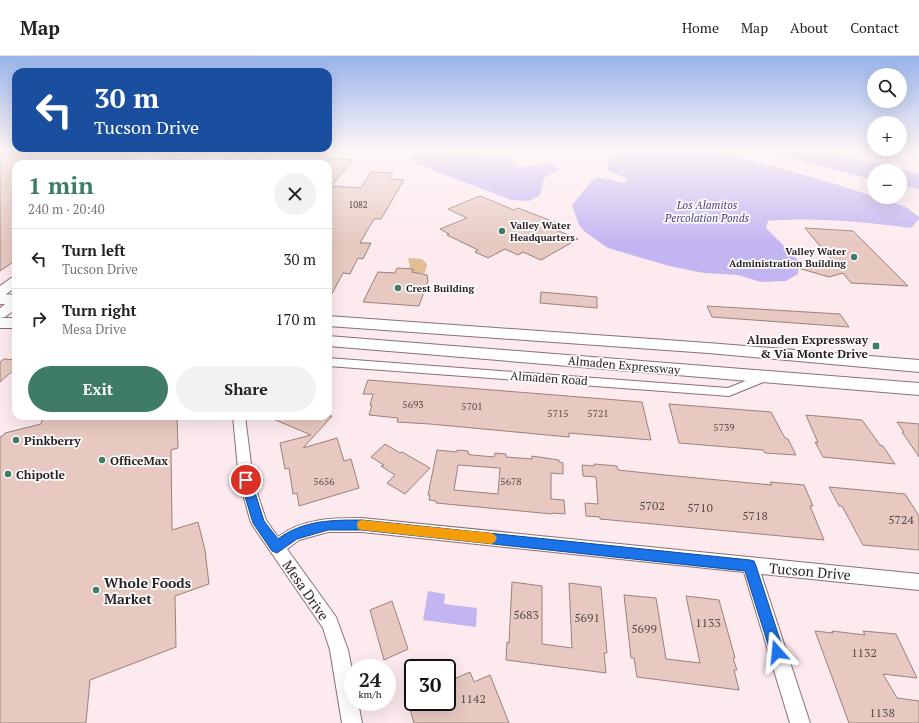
<!DOCTYPE html>
<html lang="en">
<head>
<meta charset="utf-8">
<style>
  :root { --surface:#fff; --page:#f2f2f2; --text:#222; --muted:#767676; --line:#e0e0e0; --accent:#3f7c67 }
  body { margin:0; font-family:"PT Serif",serif; background:var(--page); color:var(--text); height:100vh; display:flex; flex-direction:column; font-size:15px; white-space:nowrap }
  * { box-sizing:border-box; margin:0 }
  p { font-size:13px; color:var(--muted) }
  .icon { flex:none; width:22px; height:22px; fill:none; stroke:currentColor; stroke-width:2; stroke-linecap:round; stroke-linejoin:round }
  .map { position:relative; flex:1; overflow:hidden }
  .details { position:absolute; left:12px; top:104px; width:320px; height:260px; display:flex; flex-direction:column; background:var(--surface); border-radius:12px; box-shadow:0 4px 16px #0002 }
  .details>* { flex:none }
  .top-card { position:absolute; left:12px; top:12px; width:320px; height:84px; border-radius:12px; box-shadow:0 4px 16px #0002; background:#1a4fa0; color:#fff; overflow:hidden }
  .controls { position:absolute; left:867px; top:12px; display:grid; gap:8px }
  .controls a { display:grid; place-items:center; width:40px; height:40px; border-radius:50%; background:var(--surface); box-shadow:0 4px 16px #0002; font-size:20px }
  .speed { position:absolute; left:344px; top:603px; display:flex; gap:8px; font-size:20px; font-weight:700; text-align:center }
  .speed>* { display:grid; place-content:center; width:52px; height:52px; border-radius:50%; background:var(--surface); box-shadow:0 4px 16px #0002; line-height:1 }
  .speed small { font-size:10px; font-weight:400 }
  .speed .limit { border:2px solid #111; border-radius:6px; background:#fff; color:#111 }
  .pin { position:absolute; display:grid; place-items:center; width:34px; height:34px; color:#fff; margin:-17px; border:2px solid #fff; border-radius:50%; box-shadow:0 1px 4px #0007 }
  .me { position:absolute; width:44px; margin:-22px; rotate:342deg; stroke-linejoin:round; filter:drop-shadow(0 0 3px #0008) }
  .turn { display:flex; align-items:center; gap:14px; height:84px; padding:0 16px; font-size:18px }
  .turn .icon { width:52px; height:52px; stroke-width:2.5 }
  .turn b { display:block; font-size:28px; line-height:34px }
  .round { display:grid; place-items:center; flex:none; width:42px; height:42px; border-radius:21px; background:var(--page) }
  .head { display:flex; align-items:center; justify-content:space-between; height:68px; padding:0 16px }
  h1 { font-size:24px; font-weight:700; line-height:30px; color:var(--accent) }
  .button { display:flex; gap:8px; margin-top:auto; padding:8px 16px }
  .button a { flex:1; height:46px; border-radius:24px; background:var(--accent); color:#fff; font-size:16px; font-weight:700; line-height:46px; text-align:center }
  .button a+a { background:var(--page); color:var(--text) }
  ul { padding:0; list-style:none }
  li { display:flex; align-items:center; gap:12px; height:60px; padding:0 16px; border-top:1px solid var(--line) }
  li div { flex:1 }
  li b { display:block; font-size:15px }
  li em { font-style:normal }
  header { display:flex; align-items:center; gap:24px; box-sizing:border-box; height:56px; padding:0 20px; background:var(--surface); border-bottom:1px solid var(--line) }
  header strong { font-size:19px }
  nav { display:flex; gap:22px; margin-inline-start:auto; font-size:14px }
  .map>svg:first-child { display:block }
</style>
</head>
<body>
<header>
<strong>Map</strong>
<nav><a>Home</a><a>Map</a><a>About</a><a>Contact</a></nav>
</header>
<div class="map">
<svg width="919" height="667" viewBox="0 0 919 667">
  <rect width="100%" height="100%" fill="#fdeaee"/>
  <polygon fill="#e2be97" points="408,202 422,203 427,208 425,217 412,217 413,213 409,212 410,209 409,207"/>
  <g fill="#c3b5f2">
    <path d="M423,94H441L459,98L511,102L516,104L514,110C528,115 540,104 551,108C554,109 557,112 559,114L544,122L540,139L529,145L511,144L414,107L409,102L413,97Z"/>
    <path d="M617,94H714L826,125L906,151L919,161V163L911,172C863,166 816,161 768,165L766,172L799,205L798,218L786,225L761,226L738,219L704,217L669,210L608,192L585,176L579,169L572,149L591,126L598,121L623,127L629,123L608,115V104Z"/>
    <polygon points="759,94 821,94 919,118 919,133 900,129 900,115 874,115 874,124"/>
    <polygon points="428,535 445,538 444,548 477,552 476,571 423,564"/>
  </g>
  <g fill="#e7c9c1" stroke="#9c8079" fill-rule="evenodd">
    <polygon points="35,94 138,94 138,101 79,108 16,108 16,204 0,215 0,98"/>
    <polygon points="159,94 209,94 187,105 159,101"/>
    <polygon points="328,102 353,104 331,130 361,132 371,116 393,117 389,123 404,124 381,163 374,163 360,187 371,187 363,203 358,202 350,218 343,217 328,245"/>
    <polygon points="480,140 514,154 518,152 557,167 549,171 578,183 541,204 523,196 518,199 505,193 488,202 475,196 478,194 447,179 449,178 440,173 467,162 448,153"/>
    <polygon points="805,172 853,175 908,230 851,227 843,217 829,221 798,212 831,203"/>
    <polygon points="397,212 413,213 412,216 427,219 428,225 419,250 363,246 378,216 395,217"/>
    <polygon points="541,236 597,241 597,252 540,247"/>
    <polygon points="707,250 840,258 849,271 712,261"/>
    <polygon points="4,303 16,304 16,312 0,326 0,306"/>
    <polygon points="368,324 642,346 651,384 569,377 569,381 430,368 397,366 398,362 369,359 372,349 370,349 373,338 363,338"/>
    <polygon points="669,348 771,356 785,382 788,383 796,399 765,397 763,394 679,387"/>
    <polygon points="806,359 862,364 880,389 883,390 895,408 823,401 815,386 818,387"/>
    <polygon points="59,360 177,360 178,392 171,394 172,474 198,466 205,494 209,528 175,540 176,591 90,624 86,667 0,667 0,381 4,379 5,377 41,368 42,364"/>
    <polygon points="266,360 332,360 303,392 337,382 344,405 351,403 359,432 299,450 297,437 293,438 289,412 285,413 280,387 311,379"/>
    <polygon points="897,366 919,368 919,401 902,376 904,376"/>
    <polygon points="385,388 400,397 402,396 430,412 405,438 387,427 395,419 381,410 384,409 371,401"/>
    <path d="M437,394L457,396V394L468,395V398L472,399L494,401L495,397L506,398V401L532,403V400L559,404V406L563,407V418L551,417V443L564,444L565,458L552,457V458L436,447V445L429,444L430,439H428ZM458,409L500,412L498,438L454,434Z"/>
    <polygon points="594,408 617,410 618,414 665,419 772,429 770,426 804,429 813,450 810,450 824,484 600,463 600,461 586,460 585,447 598,448 596,421 583,420 582,409 594,410"/>
    <polygon points="829,431 905,438 919,460 919,494 863,489 842,450 839,450"/>
    <polygon points="512,526 542,530 542,588 572,592 569,527 601,531 607,597 604,597 606,617 506,604 507,586 509,587"/>
    <polygon points="624,539 656,542 666,603 700,607 686,540 719,544 735,602 733,602 737,614 734,614 739,634 637,621 634,602 631,602"/>
    <polygon points="392,545 408,593 384,604 370,554"/>
    <polygon points="815,575 833,577 832,575 865,579 863,575 896,578 917,622 883,618 897,642 919,645 919,667 849,667"/>
    <polygon points="470,616 474,626 490,619 509,667 414,667 408,646 447,646 447,626"/>
  </g>
  <g fill="none" stroke-linecap="round" stroke-linejoin="round">
    <defs>
      <g id="street">
        <polygon points="328,302 728,332 767,316 771,317 773,320 771,323 729,340 328,310"/>
        <path d="M233,360H245L253,424L266,464L278,481C302,462 333,462 362,462L919,518V534L761,518L810,667H790L744,516L362,476H328L299,484L287,493L336,561L348,594L353,619V646H358L362,667H342L330,594L323,572L251,467L239,424Z"/>
      </g>
      <g id="secondary">
        <polygon points="243,94 253,94 230,108 219,108"/>
        <polygon points="260,94 270,94 248,108 238,108"/>
        <polygon points="16,221 16,231 5,239 0,240 0,230 11,222"/>
        <polygon points="16,243 16,253 5,261 0,262 0,252 11,244"/>
      </g>
      <g id="primary">
        <polygon points="0,238 16,239 16,249 0,248"/>
        <polygon points="328,260 708,287 919,304 919,316 708,297 328,270"/>
        <rect x="0" y="262" width="16" height="10"/>
        <polygon points="328,280 919,327 919,339 328,290"/>
      </g>
    </defs>
    <use href="#street" stroke="#8b7076" stroke-width="2"/>
    <use href="#secondary" stroke="#8b7076" stroke-width="2"/>
    <use href="#primary" stroke="#8b7076" stroke-width="2"/>
    <use href="#street" fill="#fff" fill-rule="evenodd"/>
    <use href="#secondary" fill="#fff" fill-rule="evenodd"/>
    <use href="#primary" fill="#fff" fill-rule="evenodd"/>
  </g>
  <linearGradient id="sky" x2="0" y2="1"><stop stop-color="#99b4ec"/><stop offset="0.5" stop-color="#fef6f7"/><stop offset="1" stop-color="#fef6f7" stop-opacity="0"/></linearGradient>
  <rect width="919" height="187" fill="url(#sky)"/>
  <path fill="#1a73e8" stroke="#114b97" d="M246,419L249,420L251,424L264,465L278,483C303,464 332,464 362,464L750,504L754,505L756,510L784,596L782,601L777,603L772,601L745,515L362,474H328L297,483L277,497L272,495L253,467L240,424L242,420Z"/>
  <polygon fill="#f59e0b" points="362,464 491,477 495,479 497,482 495,486 491,488 362,474 358,473 357,469 358,465"/>
  <g fill="#3f7c67" stroke="#fdfdfd" stroke-width="1.5">
    <circle cx="502" cy="175" r="4"/>
    <circle cx="854" cy="201" r="4"/>
    <circle cx="398" cy="232" r="4"/>
    <rect x="872" y="286" width="8" height="8" rx="2"/>
    <circle cx="16" cy="384" r="4"/>
    <circle cx="102" cy="404" r="4"/>
    <circle cx="8" cy="418" r="4"/>
    <circle cx="96" cy="534" r="4"/>
  </g>
  <g text-anchor="middle" dominant-baseline="central" stroke-width="3.5" stroke-linejoin="round" paint-order="stroke">
    <g font-size="9" fill="#584949">
      <text x="358" y="149">1082</text>
    </g>
    <g font-size="10" font-weight="bold" fill="#291e21" stroke="#fdfdfd" text-anchor="start">
      <text x="510" y="169">Valley Water<tspan x="510" dy="12">Headquarters</tspan></text>
      <text x="846" y="195" text-anchor="end">Valley Water<tspan x="846" dy="12">Administration Building</tspan></text>
      <text x="406" y="232">Crest Building</text>
    </g>
    <g font-size="10" fill="#584949">
      <text x="413" y="348">5693</text>
      <text x="472" y="350">5701</text>
      <text x="558" y="357">5715</text>
      <text x="598" y="357">5721</text>
      <text x="724" y="371">5739</text>
      <text x="324" y="425">5656</text>
      <text x="511" y="425">5678</text>
    </g>
    <g font-size="11" font-style="italic" fill="#503b83" stroke="#fdfdfd">
      <text x="707" y="149">Los Alamitos<tspan x="707" dy="13">Percolation Ponds</tspan></text>
    </g>
    <g font-size="12" font-weight="bold" fill="#291e21" stroke="#fdfdfd" text-anchor="start">
      <text x="868" y="283" text-anchor="end">Almaden Expressway<tspan x="868" dy="14">&amp; Via Monte Drive</tspan></text>
      <text x="24" y="384">Pinkberry</text>
      <text x="110" y="404">OfficeMax</text>
      <text x="16" y="418">Chipotle</text>
    </g>
    <g font-size="12" fill="#291e21" stroke="#fdfdfd">
      <text transform="translate(624 309) rotate(5)">Almaden Expressway</text>
      <text transform="translate(549 322) rotate(4)">Almaden Road</text>
    </g>
    <g font-size="12" fill="#584949">
      <text x="652" y="449">5702</text>
      <text x="700" y="451">5710</text>
      <text x="755" y="459">5718</text>
      <text x="901" y="463">5724</text>
      <text x="526" y="558">5683</text>
      <text x="587" y="561">5691</text>
      <text x="708" y="566">1133</text>
      <text x="644" y="572">5699</text>
      <text x="864" y="596">1132</text>
      <text x="473" y="642">1142</text>
      <text x="882" y="656">1138</text>
    </g>
    <g font-size="14" fill="#291e21" stroke="#fdfdfd">
      <text transform="translate(810 515) rotate(5)">Tucson Drive</text>
      <text transform="translate(306 534) rotate(55)">Mesa Drive</text>
    </g>
    <g font-size="14" font-weight="bold" fill="#291e21" stroke="#fdfdfd" text-anchor="start">
      <text x="104" y="526">Whole Foods<tspan x="104" dy="16">Market</tspan></text>
    </g>
  </g>
</svg>
<div class="controls">
<a><svg class="icon" aria-label="search" viewBox="0 0 24 24"><circle cx="10" cy="10" r="6"/><path d="M15 15l6 6"/></svg></a>
<a>+</a>
<a>−</a>
</div>
<div class="speed"><div>24<small>km/h</small></div><div class="limit">30</div></div>
<div class="pin" style="left:246px;top:424px;background:#d93025"><svg class="icon" aria-label="arrive" viewBox="0 0 24 24"><path d="M6 21V4h12l-3 4 3 4H6"/></svg></div>
<svg class="me" style="left:777px;top:596px" viewBox="-20 -20 40 40"><path d="M0-17L14 15 0 8-14 15z" fill="#1a73e8" stroke="#fff" stroke-width="4"/></svg>
<div class="top-card">
<div class="turn"><svg class="icon" aria-label="left" viewBox="0 0 24 24"><path d="M17 20v-9H6M10 6l-5 5 5 5"/></svg><div><b>30 m</b>Tucson Drive</div></div>
</div>
<section class="details">
<div class="head"><div><h1>1 min</h1><p>240 m · 20:40</p></div><a class="round"><svg class="icon" aria-label="close" viewBox="0 0 24 24"><path d="M6 6l12 12M18 6L6 18"/></svg></a></div>
<ul>
<li><svg class="icon" aria-label="left" viewBox="0 0 24 24"><path d="M17 20v-9H6M10 6l-5 5 5 5"/></svg><div><b>Turn left</b><p>Tucson Drive</p></div><em>30 m</em></li>
<li><svg class="icon" aria-label="right" viewBox="0 0 24 24"><path d="M7 20v-9h11M14 6l5 5-5 5"/></svg><div><b>Turn right</b><p>Mesa Drive</p></div><em>170 m</em></li>
</ul>
<div class="button"><a>Exit</a><a>Share</a></div>
</section>
</div>
</body>
</html>
